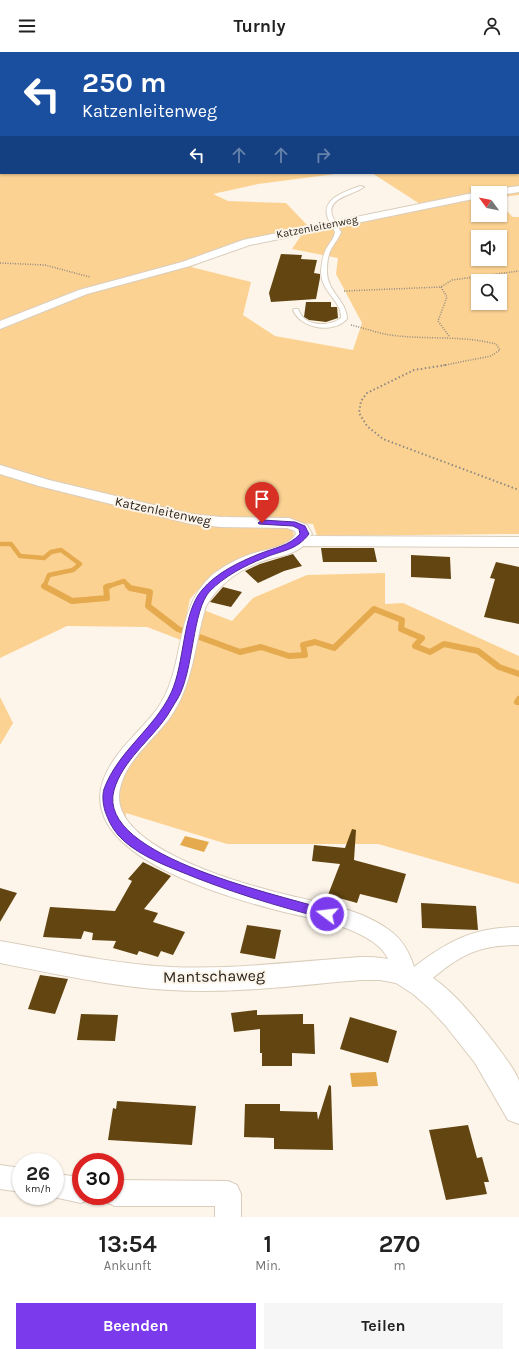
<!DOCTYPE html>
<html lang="de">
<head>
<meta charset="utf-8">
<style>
  :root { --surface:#fff; --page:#f6f6f6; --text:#222; --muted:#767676; --accent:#7c3aed }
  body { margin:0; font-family:Karla,sans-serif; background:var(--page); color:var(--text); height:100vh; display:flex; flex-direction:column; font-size:15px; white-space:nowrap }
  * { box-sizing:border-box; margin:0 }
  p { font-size:13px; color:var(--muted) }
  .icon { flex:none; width:22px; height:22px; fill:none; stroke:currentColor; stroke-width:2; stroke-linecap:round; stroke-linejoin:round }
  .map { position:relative; height:1165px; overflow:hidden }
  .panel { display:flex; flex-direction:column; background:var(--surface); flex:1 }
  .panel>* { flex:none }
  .top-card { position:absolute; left:0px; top:0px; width:519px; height:122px; box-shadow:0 1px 3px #0004; background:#1a4fa0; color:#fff; overflow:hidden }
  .needle { width:26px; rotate:302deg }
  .buttons { position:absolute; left:471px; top:134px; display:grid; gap:8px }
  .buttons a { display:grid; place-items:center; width:36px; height:36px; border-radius:0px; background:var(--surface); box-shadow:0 1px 3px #0004; font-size:20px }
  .speed { position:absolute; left:12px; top:1101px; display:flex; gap:8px; font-size:20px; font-weight:700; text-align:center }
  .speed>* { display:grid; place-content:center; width:52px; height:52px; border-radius:50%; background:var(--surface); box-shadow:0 1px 3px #0004; line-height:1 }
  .speed small { font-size:10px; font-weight:400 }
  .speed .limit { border:6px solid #d22; background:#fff; color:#111 }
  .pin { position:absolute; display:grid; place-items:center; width:34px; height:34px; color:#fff; margin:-41px -17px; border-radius:50% 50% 50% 0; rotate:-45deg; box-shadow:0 0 4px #0007 }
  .pin .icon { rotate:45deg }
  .me { position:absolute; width:44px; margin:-22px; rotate:285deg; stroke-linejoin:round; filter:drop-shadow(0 0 3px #0008) }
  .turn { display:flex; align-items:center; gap:14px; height:84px; padding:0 16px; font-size:18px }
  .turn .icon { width:52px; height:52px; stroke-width:2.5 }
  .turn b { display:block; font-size:28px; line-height:34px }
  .lanes { display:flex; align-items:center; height:38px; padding:0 16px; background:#0003; justify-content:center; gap:20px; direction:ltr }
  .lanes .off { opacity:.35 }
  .eta { display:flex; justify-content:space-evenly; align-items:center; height:68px; text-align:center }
  .eta b { font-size:24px; font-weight:700; line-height:28px }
  .button { display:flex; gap:8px; margin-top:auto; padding:8px 16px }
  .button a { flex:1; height:46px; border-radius:0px; background:var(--accent); color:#fff; font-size:16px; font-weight:700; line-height:46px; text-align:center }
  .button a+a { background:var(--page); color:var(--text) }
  header { display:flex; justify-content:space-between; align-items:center; height:52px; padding:0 16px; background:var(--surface); font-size:18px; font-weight:700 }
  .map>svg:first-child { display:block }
</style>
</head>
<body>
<header><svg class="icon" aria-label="menu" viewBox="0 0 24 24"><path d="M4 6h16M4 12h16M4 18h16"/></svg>Turnly<svg class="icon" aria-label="person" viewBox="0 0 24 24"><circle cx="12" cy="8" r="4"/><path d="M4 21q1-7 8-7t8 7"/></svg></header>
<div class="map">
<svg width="519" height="1165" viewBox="0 0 519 1165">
  <rect width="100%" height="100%" fill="#fdf5ea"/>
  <g fill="#fcd293" fill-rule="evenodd">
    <path d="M0,0H519L518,34V1H1V121H343L258,132L213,142L228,149L286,151L309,175L420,152L372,121H518L519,52V143L500,145V141H478V163H500V153L513,165H519V482L317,484L313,472L223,464L226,473H285L293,479L294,485L283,493L237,510L213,521L190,547L181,588L147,575L67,574L0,606ZM302,182L292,197L338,206L336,222L362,271L353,298L275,284L243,263L251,230L191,215C226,198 264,187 302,182ZM478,185H500V207H478ZM478,229H500V251H478Z"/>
    <polygon points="385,521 385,552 403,551 519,604 519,832 378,792 227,792 126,761 125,770 116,745 125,720 157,678 201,557 232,569 253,546 307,523"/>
    <polygon points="0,645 13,671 0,693"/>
  </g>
  <g fill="#e4aa4d">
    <polygon points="185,784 209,790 204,800 180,793"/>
    <polygon points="376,1020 378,1034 352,1035 350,1021"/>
  </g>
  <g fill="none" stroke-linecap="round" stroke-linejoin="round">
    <g stroke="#e4aa4d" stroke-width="4.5">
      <polyline points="0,492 11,492 20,504 44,506 51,500 61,498 80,512 73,518 49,523 44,535"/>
      <polyline points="106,535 124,529 129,535"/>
    </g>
    <g stroke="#e4aa4d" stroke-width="6">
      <polyline points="44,534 72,549 107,546 106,535 109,534"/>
      <polyline points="128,534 130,536 150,540 148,554 178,577 240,600 261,595 289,604 305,603 303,593 315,590 334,596 374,557 402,568 401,577 422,586 415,594 430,600 444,592 478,599 499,615 519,622"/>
      <polyline points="519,647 517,650 519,650"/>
    </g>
  </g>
  <g fill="#624511">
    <polygon points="281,202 302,203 301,207 317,208 314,221 320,222 320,226 316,247 271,250 269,241"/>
    <polygon points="306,250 331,250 331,255 337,255 338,266 326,270 309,268 304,265"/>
    <polygon points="321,496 374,496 377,510 323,510"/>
    <polygon points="293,502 302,514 284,519 258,531 245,519 260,512"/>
    <polygon points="411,503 450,505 451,527 411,525"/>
    <polygon points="496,510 519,515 519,572 484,565 495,527 490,526"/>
    <polygon points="223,535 242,540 231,555 210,550"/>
    <polygon points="352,777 356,778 354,808 406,822 397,851 360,842 357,851 328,843 340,812 312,809 314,793 345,796"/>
    <polygon points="143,810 171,824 144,857 158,861 153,870 185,880 173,903 161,899 158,905 139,899 137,903 113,896 116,889 92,888 93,881 84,879 81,887 43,885 50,855 115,859 132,829 128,827"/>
    <polygon points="0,836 17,841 0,870"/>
    <polygon points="421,851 476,854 478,878 422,876"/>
    <polygon points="247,873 281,878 275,907 240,901"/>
    <polygon points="40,923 68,927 55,962 28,957"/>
    <polygon points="257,958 257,963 303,962 303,972 314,972 315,1002 292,1001 292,1014 262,1014 262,1001 260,1001 260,977 234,980 231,961"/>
    <polygon points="81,962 118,963 115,989 77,988"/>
    <polygon points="350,965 397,979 388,1011 340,997"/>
    <polygon points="329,1033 331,1034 333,1098 274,1097 274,1086 244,1085 245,1052 280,1052 280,1059 317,1060 318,1068"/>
    <polygon points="117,1049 196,1054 192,1093 108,1088 113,1056 116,1057"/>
    <polygon points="468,1073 477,1106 482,1105 489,1130 484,1130 487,1142 446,1148 429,1078"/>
  </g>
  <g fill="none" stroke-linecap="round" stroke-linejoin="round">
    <defs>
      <path id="service" d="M360,134L364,135C354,143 327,145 332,163C334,169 338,174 341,180C339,186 336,189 333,194C328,201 327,210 327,218C326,240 347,248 347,267C333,282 301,277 293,258L294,257H298C299,259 300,261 301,263C309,275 331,274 341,266C342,248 320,240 321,218C322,210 323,201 328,194C331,189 334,186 335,180C333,174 328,169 327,163C323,145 348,139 360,134Z"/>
      <g id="minor">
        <polygon points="518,57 519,58 519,64 518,63"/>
        <polygon points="519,134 519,140 500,143 500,141 485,141 490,138"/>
        <polygon points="478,140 482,141 478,141 478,146 250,193 190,214 87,242 0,277 0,269 79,238 182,210 243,188"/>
        <path d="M0,413L49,428L191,462L221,465L289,466L307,473L312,482L310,484L519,485V495L303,494C294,502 281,504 269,507C243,515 220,530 206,554C194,592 194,633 169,667C151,691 121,712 119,744C117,795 233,829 272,839C310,850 357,854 389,878C402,887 409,899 414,915C449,888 475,875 519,875V893C488,893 469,898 444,917C434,925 425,933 413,938L397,929C389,912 390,902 373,890C347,872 314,867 284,860C233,847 134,818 107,771C100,758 98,743 103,729C113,700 139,681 157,657C186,617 173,561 210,525C221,515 237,507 251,502C266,497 287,496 296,482L295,479L287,476L221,475L191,472L39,434L0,422Z"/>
        <polygon points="0,1113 21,1116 21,1140 0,1137"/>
        <polygon points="55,1122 81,1125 81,1144 91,1144 90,1147 81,1151 49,1144 55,1144"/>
        <polygon points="115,1128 228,1129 237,1133 241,1142 241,1165 215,1165 215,1154 115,1154 106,1150 103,1144 115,1144"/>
      </g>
      <path id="tertiary" d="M0,889C56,899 113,912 171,915C234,918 298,909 361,905C424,903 456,942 492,988C499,997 516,1019 519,1029C519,1037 519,1062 519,1072L508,1068L475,1011L445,973L429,956L413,942L396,931L380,928H361C298,933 234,942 170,938C113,935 56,922 0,911Z"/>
    </defs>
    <use href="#service" stroke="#dacdbb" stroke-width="2"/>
    <use href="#minor" stroke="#dacdbb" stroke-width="2"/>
    <use href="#tertiary" stroke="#dacdbb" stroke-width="2"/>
    <g stroke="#908a81" stroke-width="1.5" stroke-dasharray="1 1.5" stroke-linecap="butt">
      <polyline points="0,211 45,213 90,225"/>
      <polyline points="441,235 447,245 438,269 449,284"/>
      <polyline points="344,239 441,235 452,228 519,219"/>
      <path d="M351,273C364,276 377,281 390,283C426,288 461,283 496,292L500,298L491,304L440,314"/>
    </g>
    <polyline stroke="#908a81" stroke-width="2" stroke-dasharray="1.5 2.5" stroke-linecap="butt" points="446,313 414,318 367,341 361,349 359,361 367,374 383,387 519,438"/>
    <use href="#service" fill="#fff" fill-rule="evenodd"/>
    <use href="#minor" fill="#fff" fill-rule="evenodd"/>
    <use href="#tertiary" fill="#fff" fill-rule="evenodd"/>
  </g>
  <path fill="#7c3aed" stroke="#51269a" d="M262,468L295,470L305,474L309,482C296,499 282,498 264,506C244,514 225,524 210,539C192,558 194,618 178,646C174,652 171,658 167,664C150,689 123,708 114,738C95,806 287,844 331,859L332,862L331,866L327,867C276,854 227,839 179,819C159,811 133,800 118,783C112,776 108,768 105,759C103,752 102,744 104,737C118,699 154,677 171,641C185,611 182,561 202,538C216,521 239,510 259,502C274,496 289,494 300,482L299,477L293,474L259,472L258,471Z"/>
  <g text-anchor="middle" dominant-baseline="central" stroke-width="4" stroke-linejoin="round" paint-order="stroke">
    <g font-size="11" fill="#2a251e" stroke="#fdf5ea">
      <text transform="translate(317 175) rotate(-11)">Katzenleitenweg</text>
    </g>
    <g font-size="13" fill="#2a251e" stroke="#fdf5ea">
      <text transform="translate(163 459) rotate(12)">Katzenleitenweg</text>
    </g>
    <g font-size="16" fill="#2a251e" stroke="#fdf5ea">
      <text transform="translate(214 924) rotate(-1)">Mantschaweg</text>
    </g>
  </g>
</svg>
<div class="buttons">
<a><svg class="needle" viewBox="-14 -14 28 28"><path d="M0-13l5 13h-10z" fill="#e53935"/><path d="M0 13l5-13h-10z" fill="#767676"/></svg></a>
<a><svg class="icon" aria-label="sound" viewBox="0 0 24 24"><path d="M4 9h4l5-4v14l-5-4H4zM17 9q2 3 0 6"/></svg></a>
<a><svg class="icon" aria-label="search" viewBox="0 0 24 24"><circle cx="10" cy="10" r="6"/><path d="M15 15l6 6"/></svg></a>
</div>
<div class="speed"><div>26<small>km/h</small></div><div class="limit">30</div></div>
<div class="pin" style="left:262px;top:471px;background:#d93025"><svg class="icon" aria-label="arrive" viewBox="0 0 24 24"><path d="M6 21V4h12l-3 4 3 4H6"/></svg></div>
<svg class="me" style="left:327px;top:862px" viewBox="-20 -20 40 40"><circle r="17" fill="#7c3aed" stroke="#fff" stroke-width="3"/><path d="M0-11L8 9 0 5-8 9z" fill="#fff"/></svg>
<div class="top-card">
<div class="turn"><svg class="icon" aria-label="left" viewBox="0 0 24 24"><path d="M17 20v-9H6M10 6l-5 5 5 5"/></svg><div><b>250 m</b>Katzenleitenweg</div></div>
<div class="lanes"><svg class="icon" aria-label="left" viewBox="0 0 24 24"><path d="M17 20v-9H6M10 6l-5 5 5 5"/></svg><svg class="icon off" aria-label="ahead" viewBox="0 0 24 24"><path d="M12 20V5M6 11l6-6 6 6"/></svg><svg class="icon off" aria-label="ahead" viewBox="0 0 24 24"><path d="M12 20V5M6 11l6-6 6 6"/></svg><svg class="icon off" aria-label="right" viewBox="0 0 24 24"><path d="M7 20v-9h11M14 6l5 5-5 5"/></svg></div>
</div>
</div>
<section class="panel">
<div class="eta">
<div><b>13:54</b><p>Ankunft</p></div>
<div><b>1</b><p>Min.</p></div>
<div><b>270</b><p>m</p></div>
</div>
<div class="button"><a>Beenden</a><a>Teilen</a></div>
</section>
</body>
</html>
